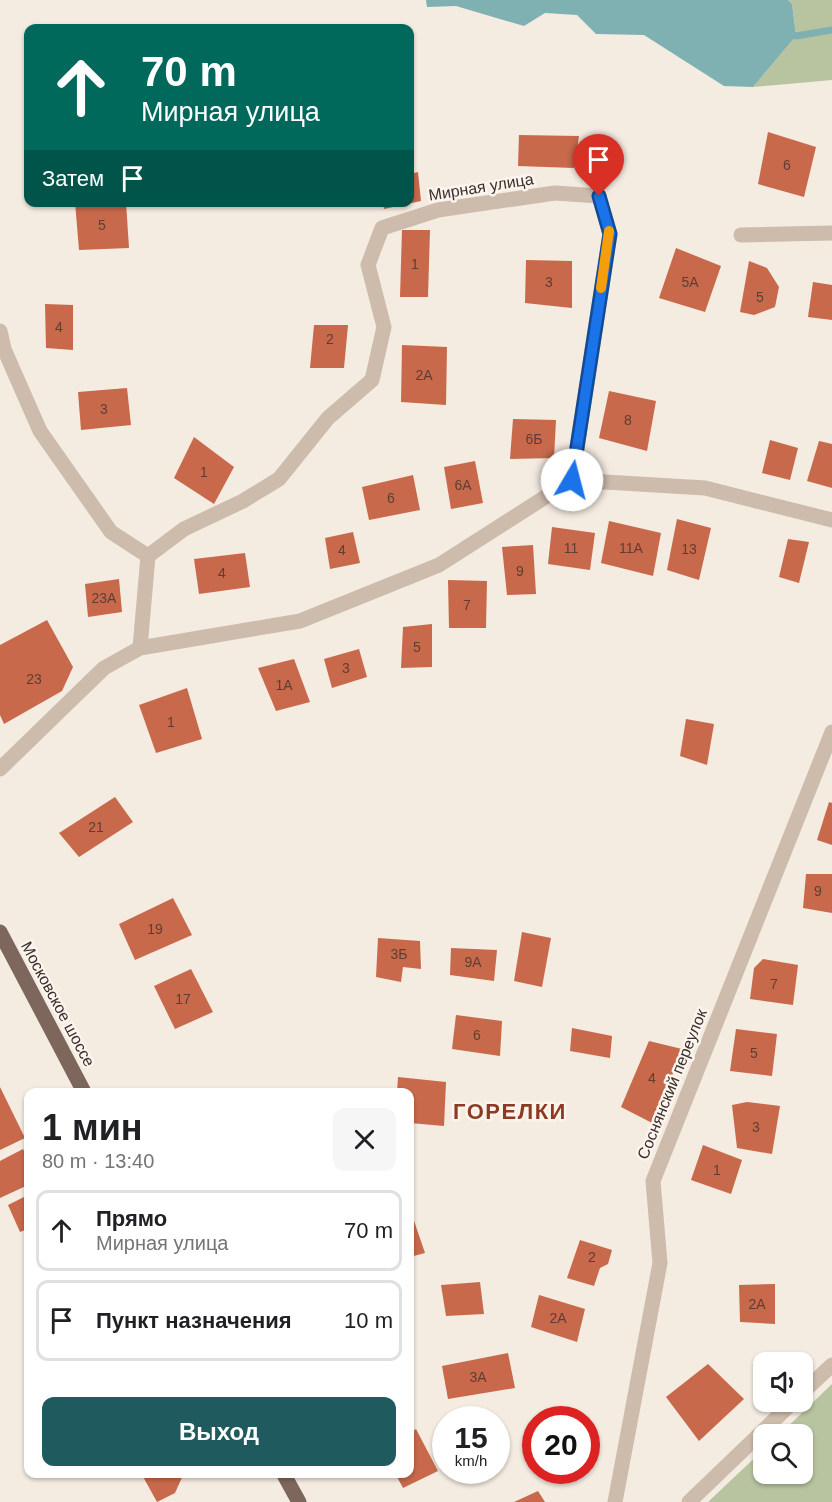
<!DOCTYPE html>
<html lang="ru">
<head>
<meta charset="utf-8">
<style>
  :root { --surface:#fff; --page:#f6f6f6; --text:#202124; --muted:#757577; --line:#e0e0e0; --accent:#1f5a5e }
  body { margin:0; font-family:Arial,sans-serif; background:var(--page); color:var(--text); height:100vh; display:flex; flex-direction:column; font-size:22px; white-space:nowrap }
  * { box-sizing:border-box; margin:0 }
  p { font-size:20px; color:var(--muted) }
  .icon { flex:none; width:33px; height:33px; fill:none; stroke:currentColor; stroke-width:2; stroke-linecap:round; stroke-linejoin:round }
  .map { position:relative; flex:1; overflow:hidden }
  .side { position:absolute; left:24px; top:1088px; width:390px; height:390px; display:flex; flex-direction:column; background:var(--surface); border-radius:12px; box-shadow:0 2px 4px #0004 }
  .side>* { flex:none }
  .hud { position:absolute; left:24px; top:24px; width:390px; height:183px; border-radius:12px; box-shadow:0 2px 4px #0004; background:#00695c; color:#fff; overflow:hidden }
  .tools { position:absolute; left:753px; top:1352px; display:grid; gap:12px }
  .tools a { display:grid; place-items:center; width:60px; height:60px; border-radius:12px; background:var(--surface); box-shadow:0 2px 4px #0004; font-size:30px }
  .speed { position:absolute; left:432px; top:1406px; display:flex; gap:12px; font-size:30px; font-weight:700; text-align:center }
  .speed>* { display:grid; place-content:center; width:78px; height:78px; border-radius:50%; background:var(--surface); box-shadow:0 2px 4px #0004; line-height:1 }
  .speed small { font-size:15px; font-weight:400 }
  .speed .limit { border:9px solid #d22; background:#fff; color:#111 }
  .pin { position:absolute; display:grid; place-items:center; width:51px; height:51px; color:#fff; margin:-62px -26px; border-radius:50% 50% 50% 0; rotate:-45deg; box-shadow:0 0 6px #0007 }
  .pin .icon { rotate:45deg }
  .me { position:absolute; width:66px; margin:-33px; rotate:8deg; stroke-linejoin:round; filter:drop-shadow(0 0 4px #0008) }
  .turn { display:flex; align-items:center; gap:21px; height:126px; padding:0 18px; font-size:27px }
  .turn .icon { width:78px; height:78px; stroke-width:2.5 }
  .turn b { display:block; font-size:42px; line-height:51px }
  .then { display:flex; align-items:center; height:57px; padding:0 18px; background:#0003; gap:12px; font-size:22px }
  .round { display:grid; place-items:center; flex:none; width:63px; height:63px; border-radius:12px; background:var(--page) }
  .summary { display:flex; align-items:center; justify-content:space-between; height:102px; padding:0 18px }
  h1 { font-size:36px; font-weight:600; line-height:45px }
  .action { display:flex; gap:12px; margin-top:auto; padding:12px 18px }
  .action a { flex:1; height:69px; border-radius:12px; background:var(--accent); color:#fff; font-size:24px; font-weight:600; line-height:69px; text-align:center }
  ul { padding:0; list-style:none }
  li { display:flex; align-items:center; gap:18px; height:81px; margin:0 12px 9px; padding:0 6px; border:3px solid var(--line); border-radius:12px }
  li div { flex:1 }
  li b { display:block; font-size:22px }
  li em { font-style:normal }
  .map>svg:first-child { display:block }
</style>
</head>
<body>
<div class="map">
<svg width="832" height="1502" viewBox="0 0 832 1502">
  <rect width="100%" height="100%" fill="#f4ebe1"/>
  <g fill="#b8c4a0">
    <polygon points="788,0 832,0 832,80 753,87 796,36 792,4"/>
    <polygon points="832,1384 832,1502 708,1502 763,1450 764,1473 802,1473 802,1434 780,1434"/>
  </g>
  <polygon fill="#7fb0b2" points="426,0 788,0 792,4 796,36 753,87 724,86 644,35 596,34 577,15 545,13 524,26 456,6 427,7"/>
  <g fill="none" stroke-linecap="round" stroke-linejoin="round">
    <polyline stroke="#7fb0b2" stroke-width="7" points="788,33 796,36 832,30"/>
  </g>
  <g fill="#c8694b">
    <polygon points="768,132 816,147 804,197 758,184"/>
    <polygon points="519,135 579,136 574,168 518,166"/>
    <polygon points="418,172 421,201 384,209 383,202 410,202 410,174"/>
    <polygon points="75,202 126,202 129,248 79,250"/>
    <polygon points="402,230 430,230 428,297 400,297"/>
    <polygon points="676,248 721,266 705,312 659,298"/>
    <polygon points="526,260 572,261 572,308 525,303"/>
    <polygon points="749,261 767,268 779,287 775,307 754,315 740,312"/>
    <polygon points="813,282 832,285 832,320 808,317"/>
    <polygon points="45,304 73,305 73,350 46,348"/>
    <polygon points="314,325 348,325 344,368 310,368"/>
    <polygon points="402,345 447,347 446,405 401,402"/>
    <polygon points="127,388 131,425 81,430 78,392"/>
    <polygon points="609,391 656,401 647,451 599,438"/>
    <polygon points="513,419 556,420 554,458 510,459"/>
    <polygon points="194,437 234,467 214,504 174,478"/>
    <polygon points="770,440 798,448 790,480 762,473"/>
    <polygon points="819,441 832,444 832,488 807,481"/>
    <polygon points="475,461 483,503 451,509 444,467"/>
    <polygon points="413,475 420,510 369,520 362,487"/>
    <polygon points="677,519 711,528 699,580 667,570"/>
    <polygon points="609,521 661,533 653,576 601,563"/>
    <polygon points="552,527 595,533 590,570 548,564"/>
    <polygon points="353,532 360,563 330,569 325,538"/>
    <polygon points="788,539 809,542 799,583 779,577"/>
    <polygon points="533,545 536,594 507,595 502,547"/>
    <polygon points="245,553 250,587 199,594 194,559"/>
    <polygon points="119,579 122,612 88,617 85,584"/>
    <polygon points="448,580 487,581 486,628 449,628"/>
    <polygon points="47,620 73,667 62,691 4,724 0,715 0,645"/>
    <polygon points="432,624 432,667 401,668 403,627"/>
    <polygon points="359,649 367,677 332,688 324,659"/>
    <polygon points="294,659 310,702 276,711 258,668"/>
    <polygon points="187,688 202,739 156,753 139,705"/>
    <polygon points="686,719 714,724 707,765 680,756"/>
    <polygon points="115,797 133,822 79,857 59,833"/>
    <polygon points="829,802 832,803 832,845 817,840"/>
    <polygon points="806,874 832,874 832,913 803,908"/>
    <polygon points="173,898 192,935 135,960 119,924"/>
    <polygon points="522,932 551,938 542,987 514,981"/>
    <polygon points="378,938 420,941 421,969 403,967 401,982 376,977"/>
    <polygon points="451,948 497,950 494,981 450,975"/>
    <polygon points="763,959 798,965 793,1005 750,999 754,968"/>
    <polygon points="191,969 213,1012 175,1029 154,986"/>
    <polygon points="456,1015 502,1021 500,1056 452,1049"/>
    <polygon points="572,1028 612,1036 610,1058 570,1051"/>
    <polygon points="736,1029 777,1034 772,1076 730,1071"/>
    <polygon points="649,1041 682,1049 654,1124 621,1107"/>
    <polygon points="398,1077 446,1082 444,1126 410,1123 410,1092 397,1092"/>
    <polygon points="0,1087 25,1138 0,1150"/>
    <polygon points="747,1102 780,1106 772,1154 737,1148 732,1105"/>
    <polygon points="703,1145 742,1160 731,1194 691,1180"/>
    <polygon points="23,1149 28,1159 28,1185 0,1198 0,1161"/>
    <polygon points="28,1195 28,1229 20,1232 8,1205"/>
    <polygon points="410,1209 425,1253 410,1257"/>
    <polygon points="580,1240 612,1250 608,1264 600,1268 594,1286 567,1278"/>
    <polygon points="480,1282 484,1314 446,1316 441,1285"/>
    <polygon points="775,1284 775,1324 740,1322 739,1285"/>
    <polygon points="539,1295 585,1309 577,1342 531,1327"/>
    <polygon points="508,1353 515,1388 448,1399 442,1366"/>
    <polygon points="708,1364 744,1399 699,1441 666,1397"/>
    <polygon points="416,1429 438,1471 403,1488 395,1473 410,1473 410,1433"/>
    <polygon points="141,1473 184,1473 175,1493 157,1502"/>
    <polygon points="538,1491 545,1502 514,1502"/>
  </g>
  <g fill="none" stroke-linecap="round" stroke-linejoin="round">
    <g stroke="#cdbbac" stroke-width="15">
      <polyline points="741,235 832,233"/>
      <polyline points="0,331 4,349 40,431 111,532 148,556 140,648"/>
      <polyline points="148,556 184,529 243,501 279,479 328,418 372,380 384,327 368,265 382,228 438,210 555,193 599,196 610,234 572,480"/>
      <polyline points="0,769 104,668 140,648 300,621 439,565 572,480 705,488 832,520"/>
      <polyline points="802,1393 832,1365"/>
      <polyline points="615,1502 660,1263 653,1181 832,732"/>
      <polyline points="689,1502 794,1401"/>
    </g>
    <g stroke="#7d675c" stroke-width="15">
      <polyline points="0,932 84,1092"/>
      <polyline points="283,1473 299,1502"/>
    </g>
  </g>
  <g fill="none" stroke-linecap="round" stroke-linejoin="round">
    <defs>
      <polyline id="route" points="572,480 610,234 599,196"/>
    </defs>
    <use href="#route" stroke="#114b97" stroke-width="15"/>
    <use href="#route" stroke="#1a73e8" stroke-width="10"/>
    <polyline stroke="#f59e0b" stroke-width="10" points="601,288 609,231"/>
  </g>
  <g text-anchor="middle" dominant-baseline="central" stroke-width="5" stroke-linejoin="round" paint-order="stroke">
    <g font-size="14" fill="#5e3e33">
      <text x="787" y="165">6</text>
      <text x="102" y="225">5</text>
      <text x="415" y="264">1</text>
      <text x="549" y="282">3</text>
      <text x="690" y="282">5А</text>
      <text x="760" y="297">5</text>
      <text x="59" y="327">4</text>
      <text x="330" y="339">2</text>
      <text x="424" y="375">2А</text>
      <text x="104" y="409">3</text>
      <text x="628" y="420">8</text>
      <text x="534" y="439">6Б</text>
      <text x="204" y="472">1</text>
      <text x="463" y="485">6А</text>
      <text x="391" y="498">6</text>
      <text x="571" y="548">11</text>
      <text x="631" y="548">11А</text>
      <text x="689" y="549">13</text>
      <text x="342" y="550">4</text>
      <text x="520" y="571">9</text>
      <text x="222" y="573">4</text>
      <text x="104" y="598">23А</text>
      <text x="467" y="605">7</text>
      <text x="417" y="647">5</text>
      <text x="346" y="668">3</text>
      <text x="34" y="679">23</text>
      <text x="284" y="685">1А</text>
      <text x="171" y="722">1</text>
      <text x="96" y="827">21</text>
      <text x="818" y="891">9</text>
      <text x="155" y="929">19</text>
      <text x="399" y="954">3Б</text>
      <text x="473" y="962">9А</text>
      <text x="774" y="984">7</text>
      <text x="183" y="999">17</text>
      <text x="477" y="1035">6</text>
      <text x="754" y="1053">5</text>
      <text x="652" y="1078">4</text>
      <text x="756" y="1127">3</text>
      <text x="717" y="1170">1</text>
      <text x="592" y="1257">2</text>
      <text x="757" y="1304">2А</text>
      <text x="558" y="1318">2А</text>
      <text x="478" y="1377">3А</text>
    </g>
    <g font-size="16" fill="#3b302b" stroke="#fbf5ee">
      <text transform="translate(481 187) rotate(-9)">Мирная улица</text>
      <text transform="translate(58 1004) rotate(62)">Московское шоссе</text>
      <text transform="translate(672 1084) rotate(-68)">Соснянский переулок</text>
    </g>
    <g font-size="22" font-weight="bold" letter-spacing="1.5" fill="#8c3b22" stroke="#fbf5ee">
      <text x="510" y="1111">ГОРЕЛКИ</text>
    </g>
  </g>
</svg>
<div class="tools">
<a><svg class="icon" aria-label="sound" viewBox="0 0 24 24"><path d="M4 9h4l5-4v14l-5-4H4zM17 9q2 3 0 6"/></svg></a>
<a><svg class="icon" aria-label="search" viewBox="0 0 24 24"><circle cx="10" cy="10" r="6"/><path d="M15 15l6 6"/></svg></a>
</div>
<div class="speed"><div>15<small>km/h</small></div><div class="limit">20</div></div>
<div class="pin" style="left:599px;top:196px;background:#d93025"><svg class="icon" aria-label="arrive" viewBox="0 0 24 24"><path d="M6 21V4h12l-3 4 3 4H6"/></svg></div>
<svg class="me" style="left:572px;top:480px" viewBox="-20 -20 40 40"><circle r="19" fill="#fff"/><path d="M0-13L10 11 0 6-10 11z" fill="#1a73e8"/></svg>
<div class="hud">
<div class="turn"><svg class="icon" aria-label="ahead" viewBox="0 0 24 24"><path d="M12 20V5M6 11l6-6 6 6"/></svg><div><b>70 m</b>Мирная улица</div></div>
<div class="then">Затем<svg class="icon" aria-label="arrive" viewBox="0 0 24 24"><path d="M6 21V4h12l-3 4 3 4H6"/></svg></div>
</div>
<section class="side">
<div class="summary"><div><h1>1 мин</h1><p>80 m · 13:40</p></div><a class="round"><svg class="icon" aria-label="close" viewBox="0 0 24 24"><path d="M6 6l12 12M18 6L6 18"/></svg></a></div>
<ul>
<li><svg class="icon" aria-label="ahead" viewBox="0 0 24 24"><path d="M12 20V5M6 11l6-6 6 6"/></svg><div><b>Прямо</b><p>Мирная улица</p></div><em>70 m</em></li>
<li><svg class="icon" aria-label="arrive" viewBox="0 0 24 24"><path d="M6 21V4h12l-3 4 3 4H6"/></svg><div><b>Пункт назначения</b></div><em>10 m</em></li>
</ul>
<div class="action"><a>Выход</a></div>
</section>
</div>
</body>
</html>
